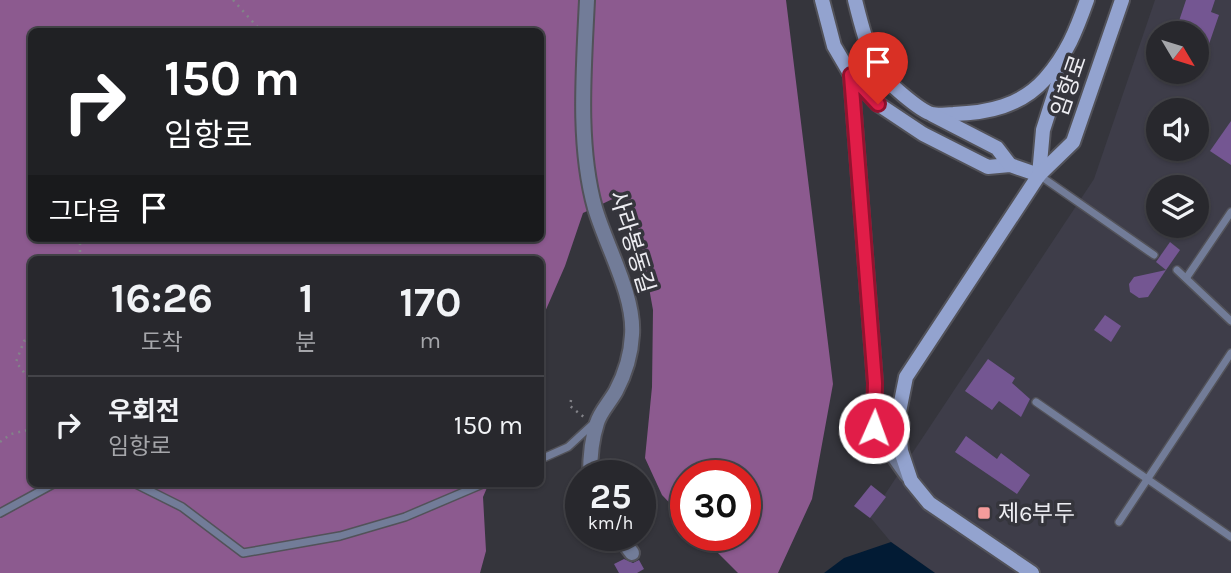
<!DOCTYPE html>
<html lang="ko">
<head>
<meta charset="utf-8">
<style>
  :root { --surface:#28282d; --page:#303035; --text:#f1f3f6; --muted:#a5a6aa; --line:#444449 }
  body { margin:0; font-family:Karla,"Noto Sans KR",sans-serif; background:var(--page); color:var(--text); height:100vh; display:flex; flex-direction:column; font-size:26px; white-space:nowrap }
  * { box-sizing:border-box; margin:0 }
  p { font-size:23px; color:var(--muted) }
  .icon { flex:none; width:38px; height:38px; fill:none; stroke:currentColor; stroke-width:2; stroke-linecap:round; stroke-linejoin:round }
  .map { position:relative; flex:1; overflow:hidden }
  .panel { position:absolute; left:28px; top:256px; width:516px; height:231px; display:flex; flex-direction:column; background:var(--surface); border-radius:10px; box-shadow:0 2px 5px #0004,0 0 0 2px var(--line) }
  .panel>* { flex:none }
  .guide { position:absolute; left:28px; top:28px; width:516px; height:214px; border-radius:10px; box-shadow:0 2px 5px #0004,0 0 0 2px var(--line); background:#202124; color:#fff; overflow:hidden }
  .needle { width:46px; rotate:128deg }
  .controls { position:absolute; left:1146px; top:21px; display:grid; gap:14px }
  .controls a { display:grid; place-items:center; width:63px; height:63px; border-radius:50%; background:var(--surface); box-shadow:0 2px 5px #0004,0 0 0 2px var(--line); font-size:35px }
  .speed { position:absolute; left:565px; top:460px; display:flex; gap:14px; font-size:35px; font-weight:700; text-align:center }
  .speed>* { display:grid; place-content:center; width:91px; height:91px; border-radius:50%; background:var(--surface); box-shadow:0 2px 5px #0004,0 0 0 2px var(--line); line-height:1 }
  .speed small { font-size:18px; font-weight:400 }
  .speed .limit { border:10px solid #d22; background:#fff; color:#111 }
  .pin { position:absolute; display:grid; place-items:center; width:60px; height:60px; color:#fff; margin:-72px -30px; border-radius:50% 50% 50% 0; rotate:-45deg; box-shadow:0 0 7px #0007 }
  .pin .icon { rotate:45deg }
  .me { position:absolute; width:77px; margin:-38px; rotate:2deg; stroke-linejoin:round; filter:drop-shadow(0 0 5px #0008) }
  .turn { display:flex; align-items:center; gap:24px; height:147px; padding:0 21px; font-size:32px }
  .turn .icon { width:91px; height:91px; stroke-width:2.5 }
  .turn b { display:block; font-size:49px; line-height:60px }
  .then { display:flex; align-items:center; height:66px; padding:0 21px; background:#0003; gap:14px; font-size:26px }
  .eta { display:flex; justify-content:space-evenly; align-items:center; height:119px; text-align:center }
  .eta b { font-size:42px; font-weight:700; line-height:49px }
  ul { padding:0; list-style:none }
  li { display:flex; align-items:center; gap:21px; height:98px; padding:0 21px; border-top:2px solid var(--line) }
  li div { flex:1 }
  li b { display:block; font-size:26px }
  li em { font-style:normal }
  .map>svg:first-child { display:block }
</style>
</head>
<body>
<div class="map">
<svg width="1231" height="573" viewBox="0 0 1231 573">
  <rect width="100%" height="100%" fill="#35353c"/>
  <path fill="#3e3d49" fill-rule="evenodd" d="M1155,0H1231V573H935L891,542L870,517L1094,179ZM1158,33H1197V72H1158ZM1158,110H1197V149H1158ZM1158,187H1197V226H1158Z"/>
  <path fill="#8c5a8f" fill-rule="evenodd" d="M0,0H786L833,384L812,499L778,573H738L701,536H746V476H686V520L662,495L645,458L652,387L653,310L635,210L619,196L583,213L565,266L541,321V259H32V483H489L483,497L486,551L480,573H0ZM32,32H541V238H32Z"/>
  <polygon fill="#021b34" points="891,542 935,573 824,573 844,558"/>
  <g fill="#745692">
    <polygon points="1186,0 1215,0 1211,12 1219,15 1199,73 1197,73 1197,33 1175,33"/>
    <polygon points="1231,121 1231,165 1210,151"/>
    <polygon points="1170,242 1180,250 1166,270 1156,262"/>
    <polygon points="1166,270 1148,297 1139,298 1130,292 1129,284 1134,277"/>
    <polygon points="1105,315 1121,326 1111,342 1094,330"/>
    <polygon points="988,359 1015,378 1012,383 1030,399 1021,417 999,401 992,410 965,391"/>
    <polygon points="966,436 997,459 1001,453 1030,475 1017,494 955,452"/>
    <polygon points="871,485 886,497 870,518 854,506"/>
    <polygon points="624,559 633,563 639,560 644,569 637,573 619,573 614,564"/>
  </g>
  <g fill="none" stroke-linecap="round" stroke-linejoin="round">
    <defs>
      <g id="lane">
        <polyline points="1039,175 1154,255"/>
        <polyline points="1177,270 1231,321"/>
        <polyline points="1187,277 1231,212"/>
        <polyline points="1036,402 1231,537"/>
        <polyline points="541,459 568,447 594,423"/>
        <polyline points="134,483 182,507 243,553 340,536 405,517 485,483"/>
        <polyline points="0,513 55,483"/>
        <polyline points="1119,522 1231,353"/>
      </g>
      <g id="street">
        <path d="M587,0C584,66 577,144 595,208C606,246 635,296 632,335C631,355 625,374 616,391C610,402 600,412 597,423C591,441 590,458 590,476"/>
        <polyline points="851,75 875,383 874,428 907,475"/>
        <polyline points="619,536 632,553"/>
      </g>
      <g id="secondary">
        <polyline points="822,0 834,46 851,75 878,104 923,134 988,167 1010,165 1039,175"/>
        <path d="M855,0C861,24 867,48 879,70C885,81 920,111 932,114C938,116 947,114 953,114C988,113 1021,106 1045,79C1067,54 1076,31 1087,0"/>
        <polyline points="933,115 997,148 1010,165"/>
        <polyline points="1039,175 1043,130 1066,58"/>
        <polyline points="1032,573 929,503 911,481 901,451 898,417 906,377 1039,175 1073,142 1122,0"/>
      </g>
    </defs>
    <use href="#lane" stroke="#525259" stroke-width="10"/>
    <use href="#street" stroke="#525259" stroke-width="18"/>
    <use href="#secondary" stroke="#525259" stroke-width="18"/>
    <g stroke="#838389" stroke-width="2.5" stroke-dasharray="2 5" stroke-linecap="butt">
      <polyline points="233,0 262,32"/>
      <polyline points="80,259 80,244 84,238"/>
      <polyline points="32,338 24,341 16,362 26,375 32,376"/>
      <polyline points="571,400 570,406 585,418"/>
      <polyline points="0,442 11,434 32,429"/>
    </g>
    <use href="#lane" stroke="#727c98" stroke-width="7"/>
    <use href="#street" stroke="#727c98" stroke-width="14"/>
    <use href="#secondary" stroke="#93a3cf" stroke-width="14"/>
  </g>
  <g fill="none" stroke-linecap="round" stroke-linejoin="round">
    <defs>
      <polyline id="route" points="874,428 875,383 851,75 878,104"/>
    </defs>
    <use href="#route" stroke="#92132f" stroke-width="18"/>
    <use href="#route" stroke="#e11d48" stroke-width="12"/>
  </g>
  <rect fill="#f59b9b" stroke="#35353c" stroke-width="2.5" x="977" y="506" width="14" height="14" rx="3.5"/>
  <g text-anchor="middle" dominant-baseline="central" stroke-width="7" stroke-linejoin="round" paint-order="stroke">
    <g font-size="23" fill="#ededf2" stroke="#35353c">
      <text transform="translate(1069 86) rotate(-71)">임항로</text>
      <text transform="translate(632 242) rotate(73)">사라봉동길</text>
    </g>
    <g font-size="23" fill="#ededf2" stroke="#35353c" text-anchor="start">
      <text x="998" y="513">제6부두</text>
    </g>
  </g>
</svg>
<div class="controls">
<a><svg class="needle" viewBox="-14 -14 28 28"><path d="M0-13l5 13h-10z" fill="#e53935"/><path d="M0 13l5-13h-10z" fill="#a5a6aa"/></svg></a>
<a><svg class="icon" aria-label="sound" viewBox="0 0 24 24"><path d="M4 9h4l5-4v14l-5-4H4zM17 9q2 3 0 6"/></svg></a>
<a><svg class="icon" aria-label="layers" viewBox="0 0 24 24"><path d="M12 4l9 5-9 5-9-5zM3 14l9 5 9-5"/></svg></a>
</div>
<div class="speed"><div>25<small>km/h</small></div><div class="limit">30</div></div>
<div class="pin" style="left:878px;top:104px;background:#d93025"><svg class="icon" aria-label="arrive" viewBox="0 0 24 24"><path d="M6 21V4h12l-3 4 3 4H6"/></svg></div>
<svg class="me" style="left:874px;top:428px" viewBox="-20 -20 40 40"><circle r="17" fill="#e11d48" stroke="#fff" stroke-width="3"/><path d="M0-11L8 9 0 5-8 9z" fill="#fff"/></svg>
<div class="guide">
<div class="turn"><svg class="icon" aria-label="right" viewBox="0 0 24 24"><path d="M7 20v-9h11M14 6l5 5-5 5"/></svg><div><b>150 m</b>임항로</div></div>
<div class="then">그다음<svg class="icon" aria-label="arrive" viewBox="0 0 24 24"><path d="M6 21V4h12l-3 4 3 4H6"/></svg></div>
</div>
<section class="panel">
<div class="eta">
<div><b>16:26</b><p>도착</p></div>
<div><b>1</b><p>분</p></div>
<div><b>170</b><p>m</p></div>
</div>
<ul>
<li><svg class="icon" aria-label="right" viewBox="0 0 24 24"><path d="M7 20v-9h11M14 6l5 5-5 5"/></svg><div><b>우회전</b><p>임항로</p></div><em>150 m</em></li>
</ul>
</section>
</div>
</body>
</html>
